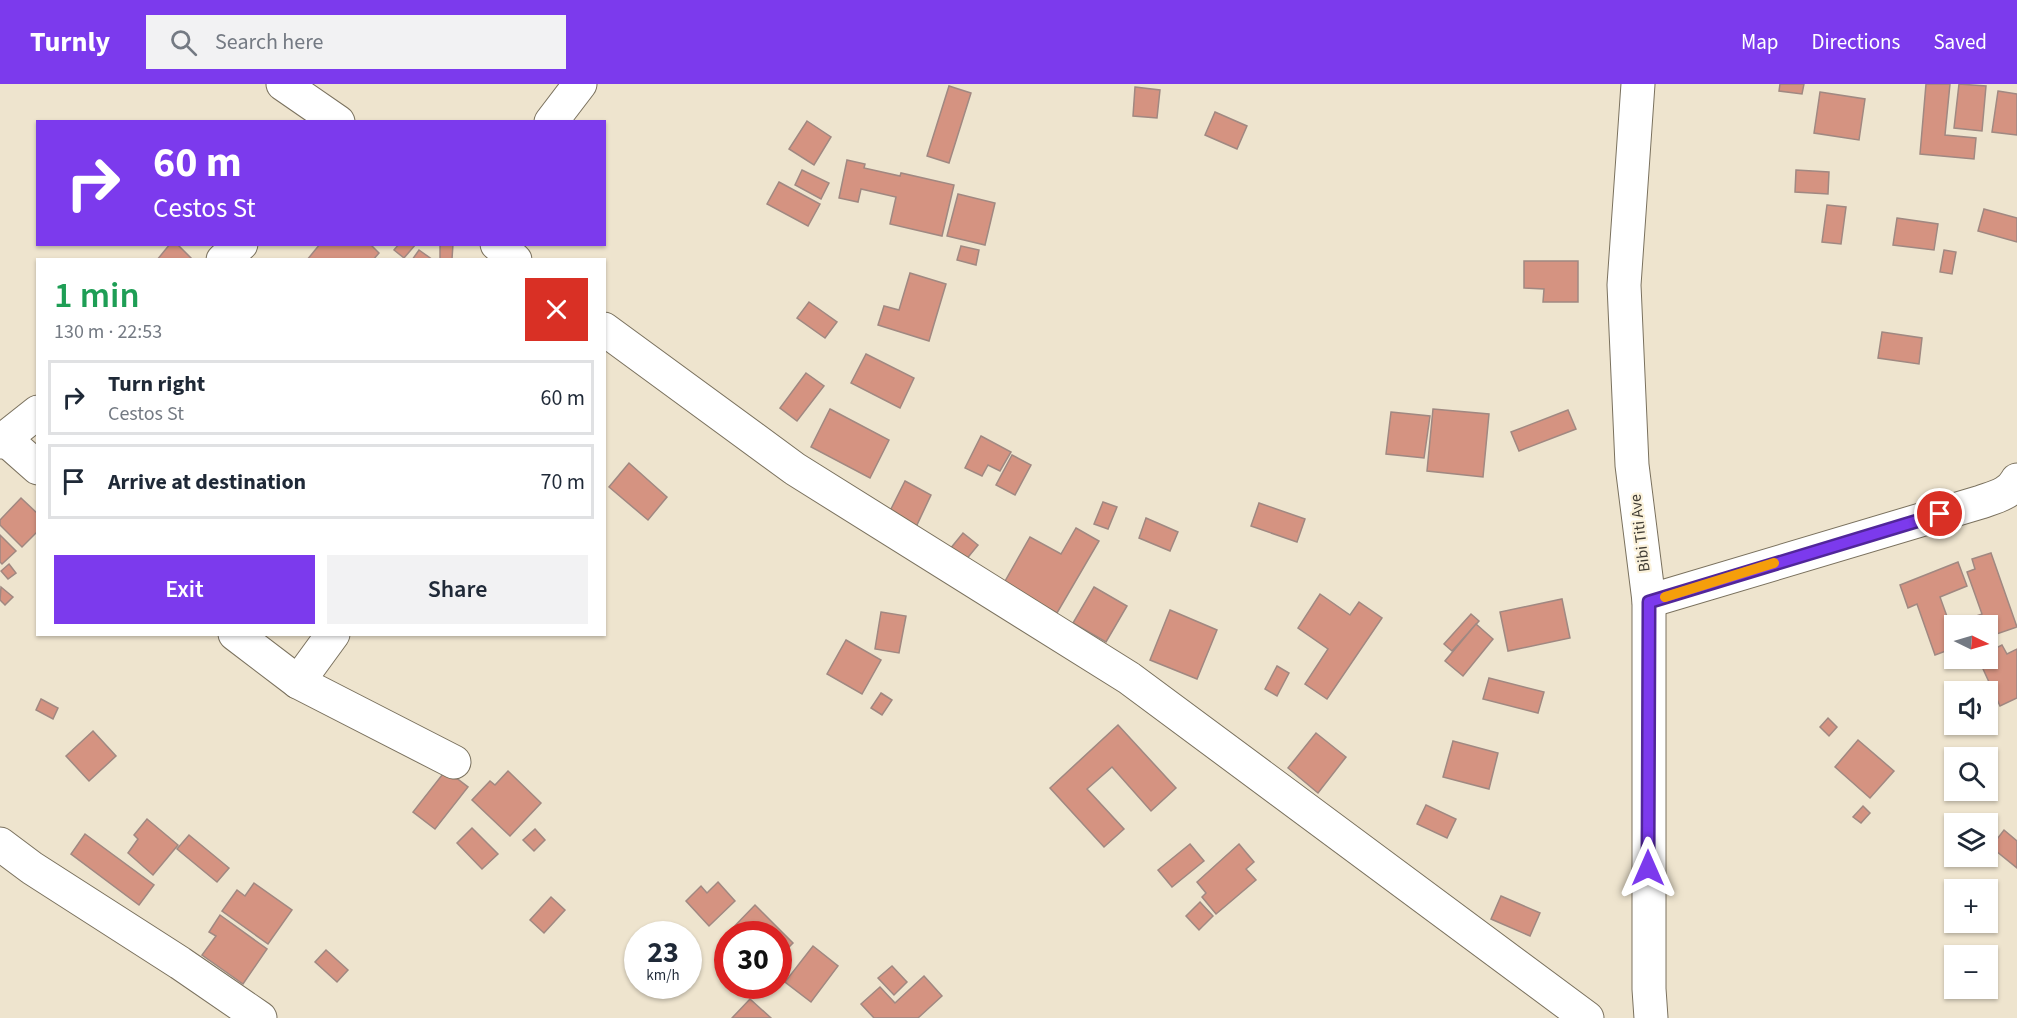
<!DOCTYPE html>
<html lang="en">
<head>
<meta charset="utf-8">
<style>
  :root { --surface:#fff; --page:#f2f2f3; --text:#1f2937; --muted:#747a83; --line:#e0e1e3; --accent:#7c3aed }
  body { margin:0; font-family:"Source Sans 3",sans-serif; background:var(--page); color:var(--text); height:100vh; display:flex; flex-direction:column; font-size:22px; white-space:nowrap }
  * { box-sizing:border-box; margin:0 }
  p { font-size:20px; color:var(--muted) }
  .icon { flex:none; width:33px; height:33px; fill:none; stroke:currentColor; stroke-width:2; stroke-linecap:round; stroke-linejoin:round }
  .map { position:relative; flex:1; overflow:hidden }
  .drawer { position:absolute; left:36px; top:174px; width:570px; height:378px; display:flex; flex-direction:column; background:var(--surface); border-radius:0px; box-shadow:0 2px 4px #0004 }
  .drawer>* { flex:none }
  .guide { position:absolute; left:36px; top:36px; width:570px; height:126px; border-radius:0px; box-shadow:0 2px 4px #0004; background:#7c3aed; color:#fff; overflow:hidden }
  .needle { width:39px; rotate:95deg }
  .tools { position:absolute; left:1944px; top:531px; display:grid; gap:12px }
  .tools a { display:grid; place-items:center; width:54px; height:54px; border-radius:0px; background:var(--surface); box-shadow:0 2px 4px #0004; font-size:30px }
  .speed { position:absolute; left:624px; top:837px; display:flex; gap:12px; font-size:30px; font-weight:700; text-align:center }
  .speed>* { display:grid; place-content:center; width:78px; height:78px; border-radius:50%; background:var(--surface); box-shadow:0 2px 4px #0004; line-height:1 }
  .speed small { font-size:15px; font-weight:400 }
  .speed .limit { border:9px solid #d22; background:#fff; color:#111 }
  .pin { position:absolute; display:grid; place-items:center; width:51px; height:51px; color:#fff; margin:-26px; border:3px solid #fff; border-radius:50%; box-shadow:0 2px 6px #0007 }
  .me { position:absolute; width:66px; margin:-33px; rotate:0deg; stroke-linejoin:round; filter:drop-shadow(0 0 4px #0008) }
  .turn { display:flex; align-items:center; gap:21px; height:126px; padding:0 18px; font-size:27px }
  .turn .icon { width:78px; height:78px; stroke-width:2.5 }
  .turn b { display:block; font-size:42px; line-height:51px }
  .round { display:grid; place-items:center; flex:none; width:63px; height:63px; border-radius:0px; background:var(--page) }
  .headline { display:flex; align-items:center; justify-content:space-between; height:102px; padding:0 18px }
  h1 { font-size:36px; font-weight:600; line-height:45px; color:#1e9e55 }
  .cta { display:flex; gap:12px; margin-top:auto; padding:12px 18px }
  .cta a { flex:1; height:69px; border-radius:0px; background:var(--accent); color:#fff; font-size:24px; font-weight:600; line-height:69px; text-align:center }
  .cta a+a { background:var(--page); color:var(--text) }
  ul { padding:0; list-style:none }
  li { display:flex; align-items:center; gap:18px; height:75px; margin:0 12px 9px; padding:0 6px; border:3px solid var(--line); border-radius:0px }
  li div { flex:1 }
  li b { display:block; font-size:22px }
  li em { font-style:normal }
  header { display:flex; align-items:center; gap:36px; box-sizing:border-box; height:84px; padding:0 30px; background:var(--accent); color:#fff }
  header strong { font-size:28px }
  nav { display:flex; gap:33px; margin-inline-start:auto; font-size:21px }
  .search { width:420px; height:54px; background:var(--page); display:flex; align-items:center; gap:15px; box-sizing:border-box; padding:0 21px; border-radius:0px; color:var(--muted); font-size:22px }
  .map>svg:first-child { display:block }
</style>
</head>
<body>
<header>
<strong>Turnly</strong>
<div class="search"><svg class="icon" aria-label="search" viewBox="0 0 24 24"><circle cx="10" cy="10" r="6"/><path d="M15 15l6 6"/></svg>Search here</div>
<nav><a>Map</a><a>Directions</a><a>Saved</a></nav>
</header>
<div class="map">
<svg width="2017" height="934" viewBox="0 0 2017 934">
  <rect width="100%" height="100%" fill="#eee4ce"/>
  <g fill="#d59381" stroke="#a08881" stroke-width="1.5">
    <polygon points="1780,0 1804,0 1802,10 1779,7"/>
    <polygon points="1926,0 1950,0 1945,51 1976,54 1974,75 1920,70"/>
    <polygon points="1959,0 1986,2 1982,47 1954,44"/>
    <polygon points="949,2 971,9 949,79 927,72"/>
    <polygon points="1135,3 1160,6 1157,34 1133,32"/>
    <polygon points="1998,7 2017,10 2017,51 1992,48"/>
    <polygon points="1820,8 1865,15 1859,56 1814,49"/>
    <polygon points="1215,28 1247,42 1237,65 1205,51"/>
    <polygon points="807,37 831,53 814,81 789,65"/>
    <polygon points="847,76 865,80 864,84 900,92 901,89 954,101 942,152 890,140 896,113 861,105 858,118 839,114"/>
    <polygon points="802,86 829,99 821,115 795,101"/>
    <polygon points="1796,86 1829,88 1828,110 1795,108"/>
    <polygon points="779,98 820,120 808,142 767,120"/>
    <polygon points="958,110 995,119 985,161 947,152"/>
    <polygon points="1827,121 1846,123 1841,160 1822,158"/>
    <polygon points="1984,125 2017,134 2017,158 1978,147"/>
    <polygon points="1897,134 1938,140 1934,166 1893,161"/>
    <polygon points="170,160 177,160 193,176 157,176"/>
    <polygon points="320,160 370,160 379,169 373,176 307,176"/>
    <polygon points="399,160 416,160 404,174 394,166"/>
    <polygon points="440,160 453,160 452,175 440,175"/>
    <polygon points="961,162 979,166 976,181 957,176"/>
    <polygon points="419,166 433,176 412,176"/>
    <polygon points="1944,166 1956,168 1952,190 1940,188"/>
    <polygon points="1524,177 1578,177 1578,218 1543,218 1544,205 1524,204"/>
    <polygon points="910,189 946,200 929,257 878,241 884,222 899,226"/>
    <polygon points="809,218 837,238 825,254 797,234"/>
    <polygon points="1882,248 1922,254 1919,280 1878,274"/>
    <polygon points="866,270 914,294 900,324 851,299"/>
    <polygon points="806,289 824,302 797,337 780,324"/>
    <polygon points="830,325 889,356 870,394 811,363"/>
    <polygon points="1433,325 1489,330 1483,393 1427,387"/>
    <polygon points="1568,326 1576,345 1519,367 1511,348"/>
    <polygon points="1391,328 1430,332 1424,374 1386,370"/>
    <polygon points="981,352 1011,368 1000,387 988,381 982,392 965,384"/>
    <polygon points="1012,371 1031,381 1015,411 996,401"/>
    <polygon points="629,379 667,413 648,436 609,403"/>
    <polygon points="905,397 931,411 916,443 889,429"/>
    <polygon points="21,414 38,430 38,447 22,463 0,441 0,436"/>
    <polygon points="1103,418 1117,423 1108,445 1094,440"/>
    <polygon points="1259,419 1305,435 1297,458 1251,442"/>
    <polygon points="1146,434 1178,448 1170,467 1139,454"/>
    <polygon points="1076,444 1099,457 1057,529 1004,499 1030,453 1061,470"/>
    <polygon points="963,449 978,461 965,477 950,465"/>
    <polygon points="0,451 16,467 2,480 0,478"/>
    <polygon points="1991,469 2017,543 1988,553 1988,542 1954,542 1954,552 1951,541 1982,530 1967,488 1975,485 1972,475"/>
    <polygon points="1958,478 1967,502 1940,513 1954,552 1954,564 1935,571 1917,520 1908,524 1900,501"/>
    <polygon points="9,480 16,489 8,495 1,487"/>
    <polygon points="1,503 13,513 5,521 0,516"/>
    <polygon points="1094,503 1127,522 1106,558 1073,539"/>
    <polygon points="1320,510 1350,531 1359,518 1382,534 1327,615 1305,600 1328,565 1298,544"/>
    <polygon points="1562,515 1570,554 1508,567 1500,528"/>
    <polygon points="1170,526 1217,546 1197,595 1150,576"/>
    <polygon points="881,528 906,532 899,569 875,565"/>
    <polygon points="1471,530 1479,537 1452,567 1444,560"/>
    <polygon points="1476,540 1493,555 1463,592 1445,577"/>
    <polygon points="846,556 881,576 862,610 827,590"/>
    <polygon points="2002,561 2007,570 2017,565 2017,614 2000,622 1978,574 1988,574 1988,568"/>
    <polygon points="1277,582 1289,589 1277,612 1265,605"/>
    <polygon points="1489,594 1544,608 1538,629 1483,615"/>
    <polygon points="881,609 892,616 882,631 871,624"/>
    <polygon points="41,615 58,624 53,635 36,626"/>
    <polygon points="1828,634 1837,643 1829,652 1820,643"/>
    <polygon points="1118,641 1176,704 1151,727 1112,683 1087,705 1124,745 1104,763 1050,704"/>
    <polygon points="93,647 116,672 89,697 66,672"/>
    <polygon points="1316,649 1346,673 1318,709 1288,684"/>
    <polygon points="1858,656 1894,687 1870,714 1835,683"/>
    <polygon points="1453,657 1498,669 1489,705 1443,693"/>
    <polygon points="446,686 468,703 435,745 413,728"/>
    <polygon points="508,687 541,719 510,752 472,716 490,697 495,701"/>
    <polygon points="1426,721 1456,735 1447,754 1417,740"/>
    <polygon points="1863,722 1870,729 1861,739 1853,733"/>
    <polygon points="147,735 178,761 153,791 128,769 138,755 134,751"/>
    <polygon points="472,744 498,770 482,785 457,759"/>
    <polygon points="535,745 545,756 534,767 523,756"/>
    <polygon points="2004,746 2017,757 2017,784 1991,763"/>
    <polygon points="85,750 154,801 139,821 71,770"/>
    <polygon points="189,751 229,784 217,798 177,765"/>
    <polygon points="1190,760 1204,777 1172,803 1158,786"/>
    <polygon points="1239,760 1254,778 1246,785 1256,796 1216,830 1202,813 1206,809 1197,798"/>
    <polygon points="718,798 735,817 709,842 686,817 701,802 707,809"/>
    <polygon points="254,799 292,826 268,860 222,827 237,806 245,812"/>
    <polygon points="1501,812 1540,829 1530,852 1491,835"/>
    <polygon points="551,813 565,826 544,849 530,836"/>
    <polygon points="1200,818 1213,832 1199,846 1186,832"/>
    <polygon points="755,821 793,859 778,874 778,850 728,850 728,855 725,852"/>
    <polygon points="220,831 267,865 243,900 202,871 216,852 209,848"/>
    <polygon points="813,862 838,882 811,918 785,898"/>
    <polygon points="326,866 348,886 337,898 315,878"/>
    <polygon points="892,882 907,898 894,911 878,894"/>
    <polygon points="924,892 942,912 918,934 874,934 861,920 880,903 895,919"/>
    <polygon points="750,915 771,934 732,934"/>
  </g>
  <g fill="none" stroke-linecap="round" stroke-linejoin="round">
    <defs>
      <g id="minor">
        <polyline points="283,0 338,38"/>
        <polyline points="1638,0 1624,201 1632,381 1649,517 1649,905 1651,934"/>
        <polyline points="551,38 580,0"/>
        <polyline points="497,160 515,176"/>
        <polyline points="223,176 241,160"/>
        <polyline points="604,245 795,385 1129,594 1587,934"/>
        <polyline points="5,355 38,384"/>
        <polyline points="0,358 38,328"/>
        <path d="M1649,517L1981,418C1995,413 2010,410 2017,396"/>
        <polyline points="235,550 298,598 454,678"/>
        <polyline points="298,598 333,550"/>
        <polyline points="0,760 32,784 180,879 260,934"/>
      </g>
    </defs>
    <use href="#minor" stroke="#7a715e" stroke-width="35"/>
    <use href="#minor" stroke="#fff" stroke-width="33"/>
  </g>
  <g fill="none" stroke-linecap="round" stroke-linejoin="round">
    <defs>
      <polyline id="route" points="1648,784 1649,518 1940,430"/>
    </defs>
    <use href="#route" stroke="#51269a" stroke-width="15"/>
    <use href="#route" stroke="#7c3aed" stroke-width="10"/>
    <polyline stroke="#f59e0b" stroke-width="10" points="1665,513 1774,479"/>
  </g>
  <g text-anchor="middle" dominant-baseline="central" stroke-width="4.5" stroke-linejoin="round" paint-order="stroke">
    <g font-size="16" fill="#403c34" stroke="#fbf2db">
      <text transform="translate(1640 449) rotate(-97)">Bibi Titi Ave</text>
    </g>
  </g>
</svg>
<div class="tools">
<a><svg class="needle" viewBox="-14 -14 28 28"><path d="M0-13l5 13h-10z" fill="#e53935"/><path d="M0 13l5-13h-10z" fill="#747a83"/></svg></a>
<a><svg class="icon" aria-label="sound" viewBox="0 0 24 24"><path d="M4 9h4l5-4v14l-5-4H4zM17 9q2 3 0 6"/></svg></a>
<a><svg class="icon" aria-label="search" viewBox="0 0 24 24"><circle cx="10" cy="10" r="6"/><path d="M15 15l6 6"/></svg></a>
<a><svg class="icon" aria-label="layers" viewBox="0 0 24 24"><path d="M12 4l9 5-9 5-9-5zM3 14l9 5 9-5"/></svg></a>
<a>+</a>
<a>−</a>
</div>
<div class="speed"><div>23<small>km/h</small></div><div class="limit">30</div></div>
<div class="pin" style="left:1940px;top:430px;background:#d93025"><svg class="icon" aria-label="arrive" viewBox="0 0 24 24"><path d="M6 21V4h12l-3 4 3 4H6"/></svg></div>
<svg class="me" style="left:1648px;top:784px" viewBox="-20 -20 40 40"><path d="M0-17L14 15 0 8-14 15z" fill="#7c3aed" stroke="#fff" stroke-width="4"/></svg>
<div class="guide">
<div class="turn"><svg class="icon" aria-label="right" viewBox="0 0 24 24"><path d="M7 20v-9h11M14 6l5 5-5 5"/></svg><div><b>60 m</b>Cestos St</div></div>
</div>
<section class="drawer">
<div class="headline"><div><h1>1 min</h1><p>130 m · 22:53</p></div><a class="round" style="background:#d93025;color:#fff"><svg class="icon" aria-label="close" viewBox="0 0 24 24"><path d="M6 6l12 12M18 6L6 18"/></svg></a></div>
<ul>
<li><svg class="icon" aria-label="right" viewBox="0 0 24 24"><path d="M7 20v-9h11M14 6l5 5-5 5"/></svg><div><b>Turn right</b><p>Cestos St</p></div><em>60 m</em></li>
<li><svg class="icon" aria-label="arrive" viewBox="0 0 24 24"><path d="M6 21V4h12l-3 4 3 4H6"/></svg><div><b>Arrive at destination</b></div><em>70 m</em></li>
</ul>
<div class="cta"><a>Exit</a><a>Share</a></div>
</section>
</div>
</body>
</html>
